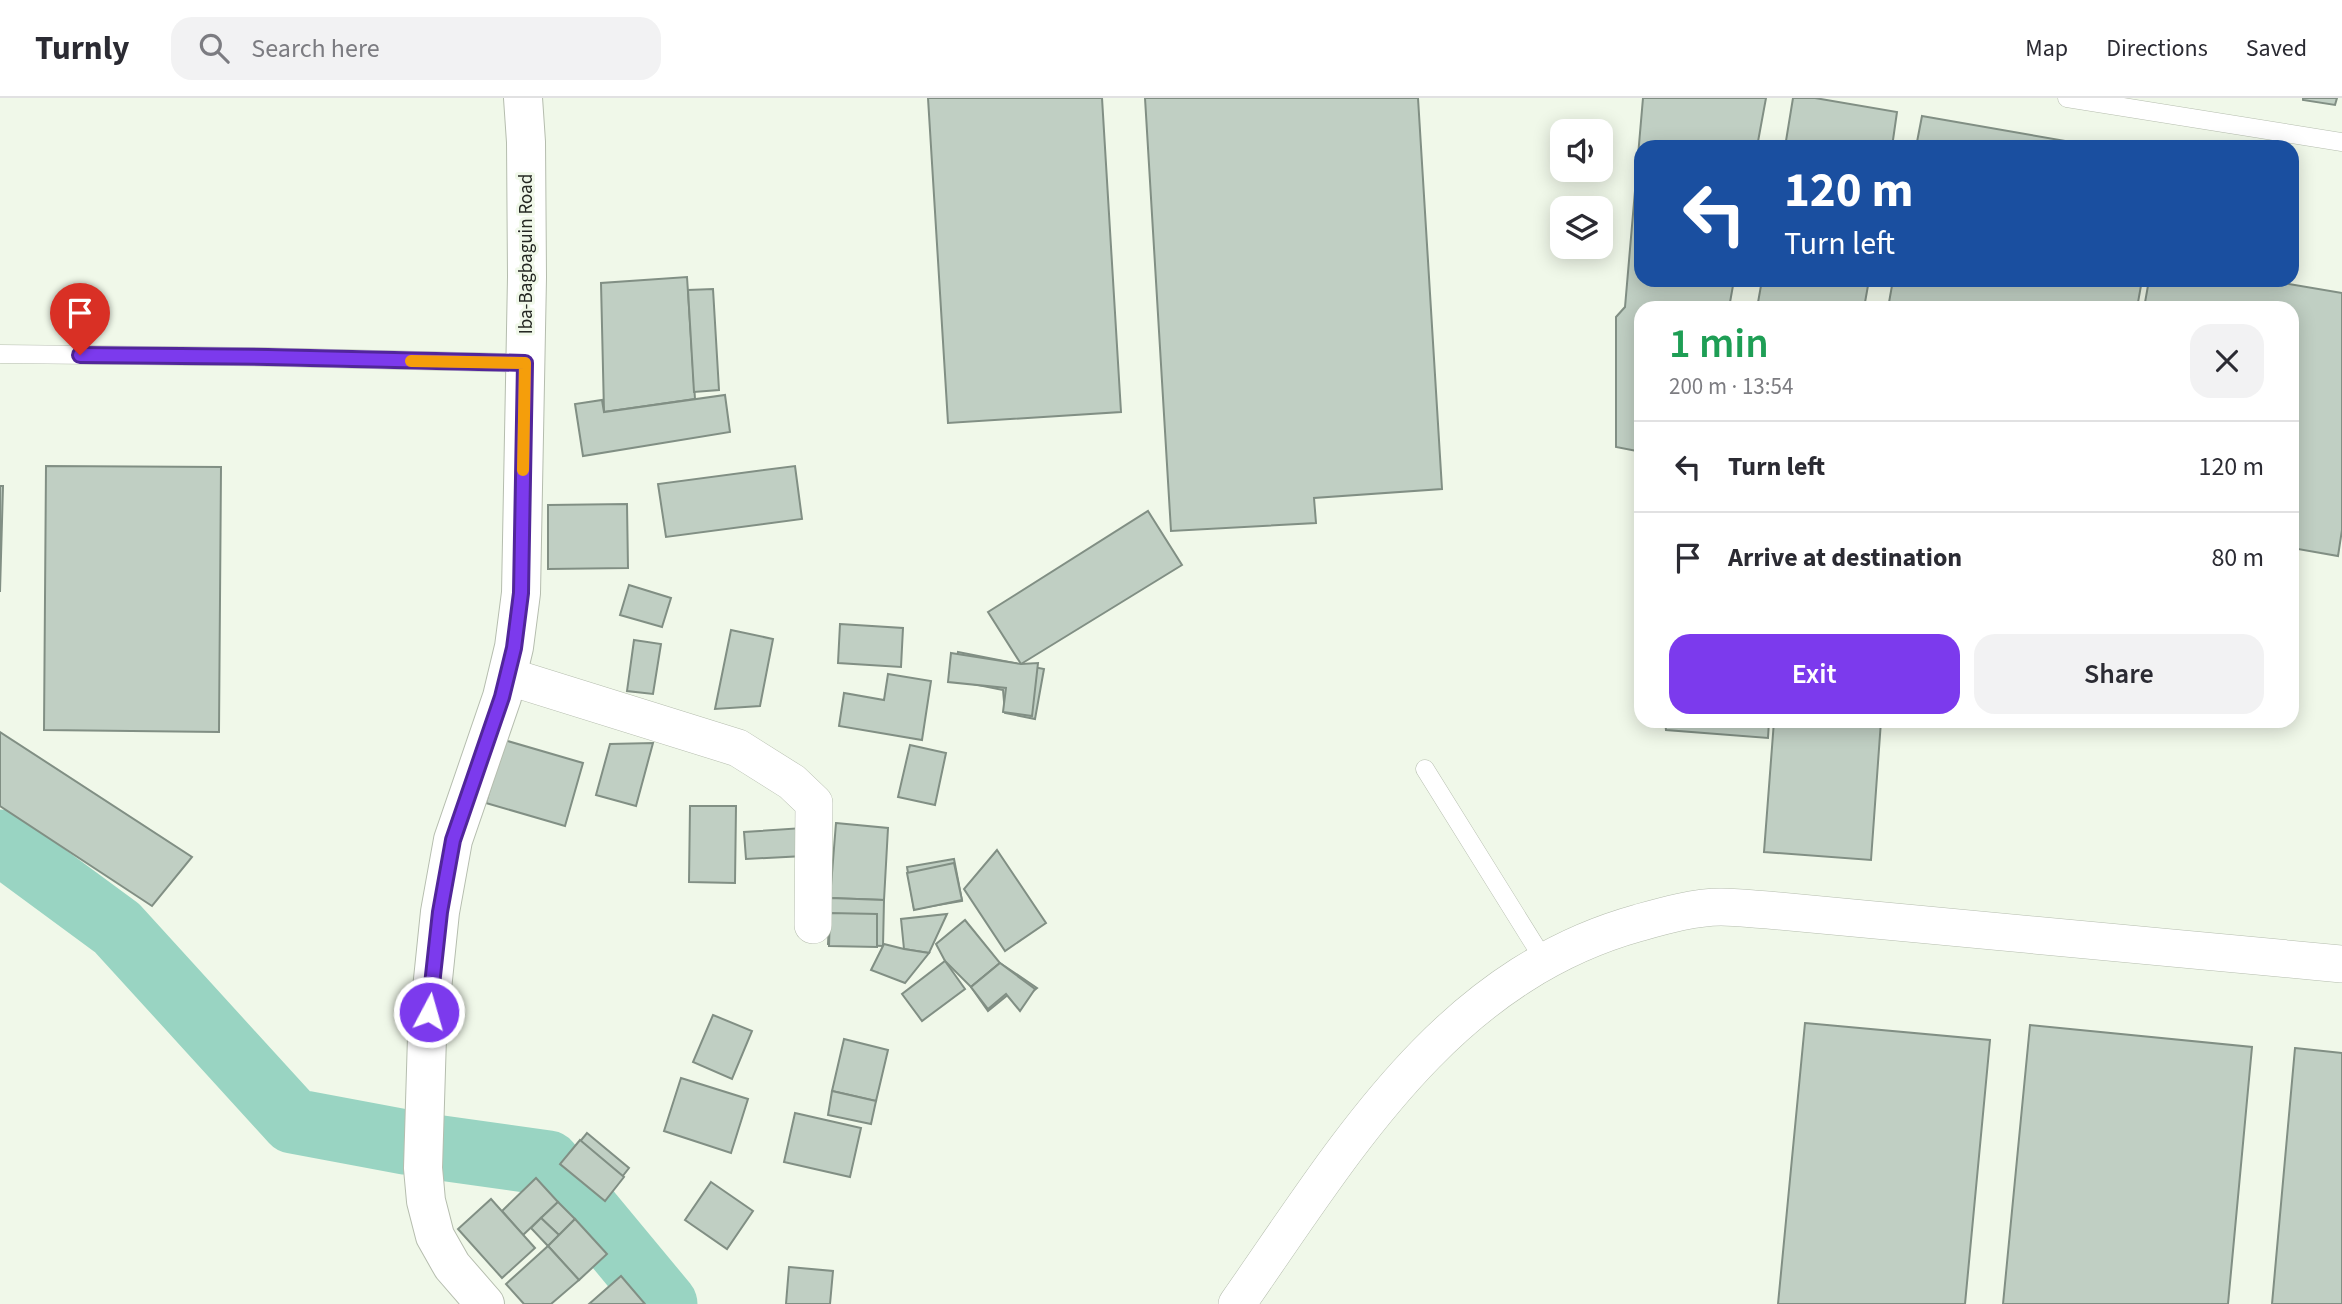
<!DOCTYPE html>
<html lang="en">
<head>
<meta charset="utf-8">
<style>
  :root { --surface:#fff; --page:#f2f2f3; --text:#2b2b33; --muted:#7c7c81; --line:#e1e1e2; --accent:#7c3aed }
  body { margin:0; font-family:"Source Sans 3",sans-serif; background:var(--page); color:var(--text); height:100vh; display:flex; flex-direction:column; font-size:26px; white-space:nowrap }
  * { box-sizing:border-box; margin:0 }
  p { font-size:23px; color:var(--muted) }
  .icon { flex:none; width:38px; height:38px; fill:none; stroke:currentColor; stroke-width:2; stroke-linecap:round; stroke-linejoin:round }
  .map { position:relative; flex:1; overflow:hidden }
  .side { position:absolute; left:1634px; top:203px; width:665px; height:427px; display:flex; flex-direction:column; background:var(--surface); border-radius:21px; box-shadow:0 4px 18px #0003 }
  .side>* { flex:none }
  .hud { position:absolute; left:1634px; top:42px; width:665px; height:147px; border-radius:21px; box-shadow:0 4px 18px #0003; background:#1a4fa0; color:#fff; overflow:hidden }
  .controls { position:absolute; left:1550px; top:21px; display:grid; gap:14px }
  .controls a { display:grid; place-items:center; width:63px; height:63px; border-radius:14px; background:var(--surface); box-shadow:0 4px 18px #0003; font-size:35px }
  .pin { position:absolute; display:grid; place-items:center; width:60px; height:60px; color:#fff; margin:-72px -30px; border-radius:50% 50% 50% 0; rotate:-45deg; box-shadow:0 0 7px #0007 }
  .pin .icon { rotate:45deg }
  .me { position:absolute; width:77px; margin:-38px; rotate:6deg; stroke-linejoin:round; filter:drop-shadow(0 0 5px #0008) }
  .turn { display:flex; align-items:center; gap:24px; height:147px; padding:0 35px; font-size:32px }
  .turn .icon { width:91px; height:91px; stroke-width:2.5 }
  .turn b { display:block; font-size:49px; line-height:60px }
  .round { display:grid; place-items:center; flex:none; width:74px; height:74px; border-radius:21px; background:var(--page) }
  .head { display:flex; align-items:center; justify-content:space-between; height:119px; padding:0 35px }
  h1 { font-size:42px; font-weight:600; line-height:52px; color:#1e9e55 }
  .primary-button { display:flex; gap:14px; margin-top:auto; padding:14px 35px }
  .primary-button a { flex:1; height:80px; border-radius:21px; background:var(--accent); color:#fff; font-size:28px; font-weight:600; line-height:80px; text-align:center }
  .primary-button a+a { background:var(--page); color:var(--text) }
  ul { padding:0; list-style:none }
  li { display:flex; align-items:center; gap:21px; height:91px; padding:0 35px; border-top:2px solid var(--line) }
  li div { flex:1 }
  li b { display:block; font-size:26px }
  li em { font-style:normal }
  header { display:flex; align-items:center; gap:42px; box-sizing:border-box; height:98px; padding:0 35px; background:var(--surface); border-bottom:2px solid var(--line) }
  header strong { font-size:33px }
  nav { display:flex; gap:38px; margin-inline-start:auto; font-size:24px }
  .search { width:490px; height:63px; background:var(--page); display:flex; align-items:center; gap:18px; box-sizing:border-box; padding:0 24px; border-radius:21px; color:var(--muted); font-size:26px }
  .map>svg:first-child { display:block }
</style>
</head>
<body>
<header>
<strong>Turnly</strong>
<div class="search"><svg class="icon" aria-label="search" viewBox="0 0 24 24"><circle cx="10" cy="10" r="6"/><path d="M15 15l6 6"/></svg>Search here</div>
<nav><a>Map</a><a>Directions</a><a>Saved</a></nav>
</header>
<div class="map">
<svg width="2342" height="1206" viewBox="0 0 2342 1206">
  <rect width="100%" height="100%" fill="#f0f8e9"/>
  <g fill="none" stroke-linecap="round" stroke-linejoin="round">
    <g stroke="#99d4c2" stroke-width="65">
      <polyline points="0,744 117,830 293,1023 405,1044"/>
      <polyline points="434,1049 548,1065 665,1206"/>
    </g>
  </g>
  <g fill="#c0cfc3" stroke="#818f84" stroke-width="2">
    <polygon points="928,0 1102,0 1121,314 948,325"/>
    <polygon points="1145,0 1418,0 1442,391 1314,400 1316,425 1171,433"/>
    <polygon points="1643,0 1766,0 1757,49 1642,49 1642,182 1734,182 1729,210 1642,210 1642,354 1616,349 1616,219 1625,209"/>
    <polygon points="1793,0 1815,0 1897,14 1892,49 1785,49"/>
    <polygon points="2303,0 2337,0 2335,7 2303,2"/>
    <polygon points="1922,18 2100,49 1916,49"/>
    <polygon points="687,179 695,301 604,314 601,185"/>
    <polygon points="1762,182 1869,182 1864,210 1757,210"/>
    <polygon points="1893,182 2142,182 2137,210 1888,210"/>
    <polygon points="2149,182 2266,182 2342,195 2342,432 2338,458 2292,450 2292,210 2144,210"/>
    <polygon points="713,191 719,292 694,294 688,192"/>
    <polygon points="725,297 730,334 583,358 575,306 602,302 604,314"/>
    <polygon points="46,368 221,369 219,634 44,632"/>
    <polygon points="795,368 802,421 666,439 658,386"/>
    <polygon points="0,388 3,388 0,494"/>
    <polygon points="627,406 628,470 548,471 548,407"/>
    <polygon points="1148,413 1182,467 1021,566 988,514"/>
    <polygon points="629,487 671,500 662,529 620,517"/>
    <polygon points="840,526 903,530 901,569 838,565"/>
    <polygon points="731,532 773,541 760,608 715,611"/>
    <polygon points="634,542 661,546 653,596 627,593"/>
    <polygon points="958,554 1044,571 1035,621 1005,615 1003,592 953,582"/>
    <polygon points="951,555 1021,566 1038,565 1032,618 1003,614 1006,590 948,584"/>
    <polygon points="888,576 931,583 922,642 839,628 844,595 884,602"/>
    <polygon points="1665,623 1769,623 1768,640 1666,632"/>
    <polygon points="1774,623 1881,623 1871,762 1764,754"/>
    <polygon points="0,634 192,759 152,808 0,708"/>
    <polygon points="504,642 583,665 565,728 486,705"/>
    <polygon points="653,645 636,708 596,697 610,646"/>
    <polygon points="910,647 946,655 935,707 898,699"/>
    <polygon points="690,708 736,708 735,785 689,784"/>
    <polygon points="836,725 888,730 884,802 830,800"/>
    <polygon points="803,730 804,758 746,761 744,734"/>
    <polygon points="997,752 1046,825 1005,853 964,791"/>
    <polygon points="954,761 962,803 914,811 907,769"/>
    <polygon points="954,765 962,802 914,812 907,775"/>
    <polygon points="830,800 884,802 883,848 828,846"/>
    <polygon points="830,815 877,816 877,849 829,848"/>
    <polygon points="947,816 929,855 904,851 901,821"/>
    <polygon points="965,822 1000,865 971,889 945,863 936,846"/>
    <polygon points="884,846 904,851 929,855 905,885 871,872"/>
    <polygon points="945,863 965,891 922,923 902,896"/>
    <polygon points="1000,865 1037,890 1017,906 1009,896 988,913 971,889"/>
    <polygon points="1000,865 1035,891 1020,913 1006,896 988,911 971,889"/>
    <polygon points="713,917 752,933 732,981 693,964"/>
    <polygon points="1805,925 1990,942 1965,1206 1778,1206"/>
    <polygon points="2030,927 2252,949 2228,1206 2003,1206"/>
    <polygon points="844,941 888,952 876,1003 832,993"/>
    <polygon points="2295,950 2342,955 2342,1206 2272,1206"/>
    <polygon points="681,980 748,1001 731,1055 664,1033"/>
    <polygon points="832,993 876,1003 871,1026 828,1017"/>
    <polygon points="795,1015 861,1030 850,1079 784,1064"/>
    <polygon points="587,1035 629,1070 607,1098 564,1063"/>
    <polygon points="580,1042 624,1079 605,1103 560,1066"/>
    <polygon points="536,1080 558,1104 523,1137 502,1113"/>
    <polygon points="711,1084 753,1113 727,1151 685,1122"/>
    <polygon points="491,1101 535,1150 502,1180 458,1131"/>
    <polygon points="558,1104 575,1121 559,1137 541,1120"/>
    <polygon points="541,1120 559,1137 548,1148 531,1130"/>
    <polygon points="575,1121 607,1156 579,1182 548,1148"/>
    <polygon points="548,1148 579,1182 551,1206 524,1206 506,1186"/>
    <polygon points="789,1169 833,1173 830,1206 786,1206"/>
    <polygon points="621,1178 645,1206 589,1206"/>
  </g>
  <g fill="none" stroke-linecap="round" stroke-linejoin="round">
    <defs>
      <g id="service">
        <polyline points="2067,0 2342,44"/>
        <polyline points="0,256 268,259 525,265"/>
        <polyline points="1425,671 1544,862"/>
      </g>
      <g id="minor">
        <polyline points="507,578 738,650 792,684 814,705 813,827"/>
        <path d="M1237,1206C1345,1052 1444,879 1638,825C1663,818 1694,809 1721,809C1736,809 1752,811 1768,812L2342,866"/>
      </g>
      <polyline id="tertiary" points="485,1206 452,1168 435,1138 426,1103 423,1070 427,939 440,814 453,742 502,599 514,549 521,495 527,179 526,44 523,0"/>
    </defs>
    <use href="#service" stroke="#b5bdae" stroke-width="19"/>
    <use href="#minor" stroke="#b5bdae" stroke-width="38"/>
    <use href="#tertiary" stroke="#b5bdae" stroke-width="40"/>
    <use href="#service" stroke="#fff" stroke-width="18"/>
    <use href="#minor" stroke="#fff" stroke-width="37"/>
    <use href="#tertiary" stroke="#fff" stroke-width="38"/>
  </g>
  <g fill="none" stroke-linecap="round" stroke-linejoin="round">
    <defs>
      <polyline id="route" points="80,257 268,259 525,265 521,495 514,550 502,599 453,742 440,814 429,914"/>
    </defs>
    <use href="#route" stroke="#51269a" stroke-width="18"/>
    <use href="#route" stroke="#7c3aed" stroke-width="12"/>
    <polyline stroke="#f59e0b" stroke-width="12" points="411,263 525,265 523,372"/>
  </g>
  <g text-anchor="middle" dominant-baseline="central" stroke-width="6" stroke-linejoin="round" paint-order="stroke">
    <g font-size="19" fill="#242722" stroke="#f0f8e9">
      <text transform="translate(526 156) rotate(-90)">Iba-Bagbaguin Road</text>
    </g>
  </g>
</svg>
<div class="controls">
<a><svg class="icon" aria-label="sound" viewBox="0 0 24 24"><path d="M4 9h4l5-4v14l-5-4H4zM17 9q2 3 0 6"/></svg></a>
<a><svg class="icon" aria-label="layers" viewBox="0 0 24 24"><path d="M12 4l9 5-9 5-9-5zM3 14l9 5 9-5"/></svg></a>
</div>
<div class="pin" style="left:80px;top:257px;background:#d93025"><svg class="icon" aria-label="arrive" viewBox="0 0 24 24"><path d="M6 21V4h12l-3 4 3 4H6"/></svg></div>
<svg class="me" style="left:429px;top:914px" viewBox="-20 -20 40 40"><circle r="17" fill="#7c3aed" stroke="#fff" stroke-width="3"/><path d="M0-11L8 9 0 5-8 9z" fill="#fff"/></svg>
<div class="hud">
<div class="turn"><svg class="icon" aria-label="left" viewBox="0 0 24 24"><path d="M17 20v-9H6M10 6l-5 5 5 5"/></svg><div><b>120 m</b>Turn left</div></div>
</div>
<section class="side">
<div class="head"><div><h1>1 min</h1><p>200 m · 13:54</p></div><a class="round"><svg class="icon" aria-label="close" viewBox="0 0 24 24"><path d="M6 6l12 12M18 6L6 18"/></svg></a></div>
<ul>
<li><svg class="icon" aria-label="left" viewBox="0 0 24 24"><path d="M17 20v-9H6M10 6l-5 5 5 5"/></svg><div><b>Turn left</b></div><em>120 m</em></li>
<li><svg class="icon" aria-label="arrive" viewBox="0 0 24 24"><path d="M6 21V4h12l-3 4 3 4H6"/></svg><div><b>Arrive at destination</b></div><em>80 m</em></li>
</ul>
<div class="primary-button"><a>Exit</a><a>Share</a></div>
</section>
</div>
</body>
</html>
